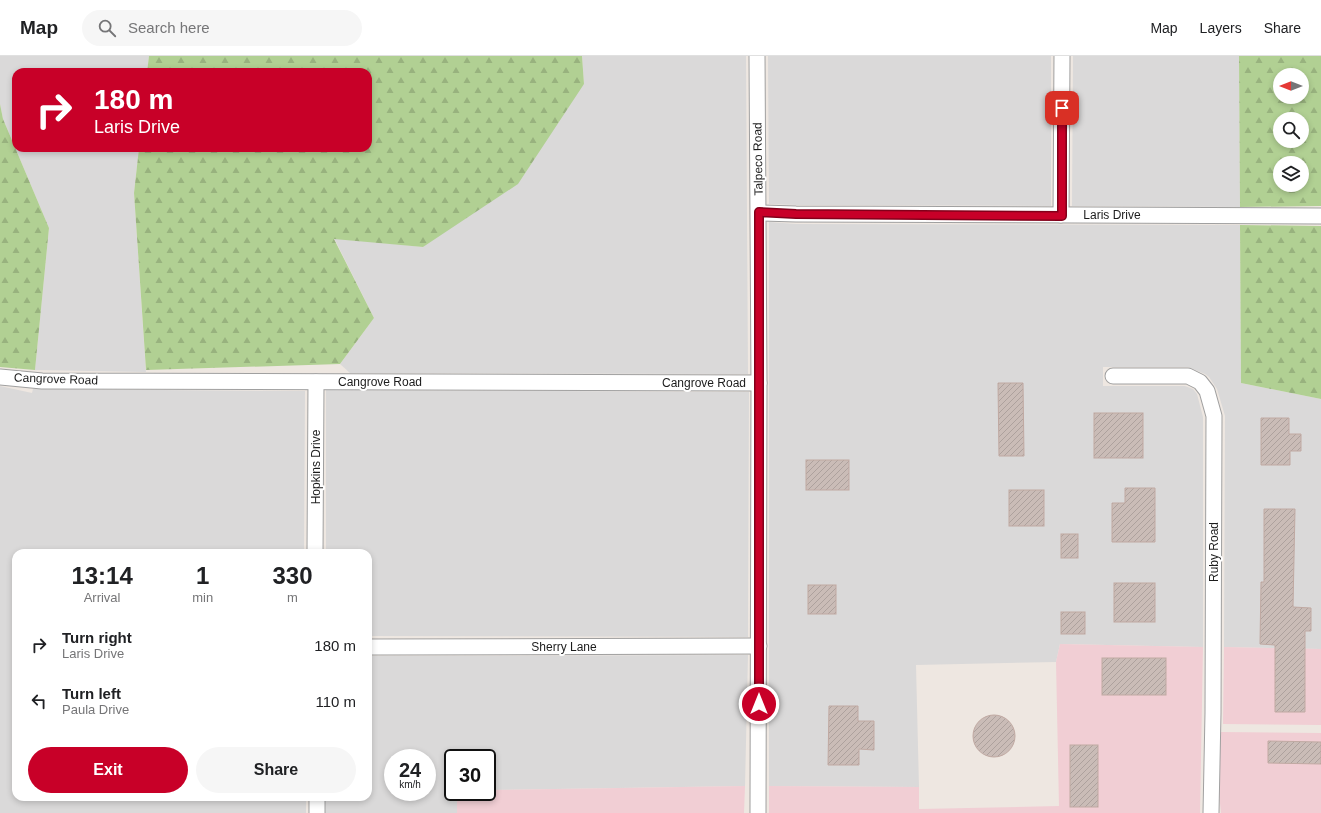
<!DOCTYPE html>
<html lang="en">
<head>
<meta charset="utf-8">
<style>
  :root { --surface:#fff; --page:#f6f6f6; --text:#202124; --muted:#757577; --line:#e0e0e0; --accent:#c80028 }
  body { margin:0; font-family:Helvetica,sans-serif; background:var(--page); color:var(--text); height:100vh; display:flex; flex-direction:column; font-size:15px; white-space:nowrap }
  * { box-sizing:border-box; margin:0 }
  p { font-size:13px; color:var(--muted) }
  .icon { flex:none; width:22px; height:22px; fill:none; stroke:currentColor; stroke-width:2; stroke-linecap:round; stroke-linejoin:round }
  .map { position:relative; flex:1; overflow:hidden }
  .panel { position:absolute; left:12px; top:493px; width:360px; height:252px; display:flex; flex-direction:column; background:var(--surface); border-radius:12px; box-shadow:0 2px 6px #0003 }
  .panel>* { flex:none }
  .guide { position:absolute; left:12px; top:12px; width:360px; height:84px; border-radius:12px; box-shadow:0 2px 6px #0003; background:#c80028; color:#fff; overflow:hidden }
  .needle { width:26px; rotate:270deg }
  .buttons { position:absolute; left:1273px; top:12px; display:grid; gap:8px }
  .buttons a { display:grid; place-items:center; width:36px; height:36px; border-radius:50%; background:var(--surface); box-shadow:0 2px 6px #0003; font-size:20px }
  .speed { position:absolute; left:384px; top:693px; display:flex; gap:8px; font-size:20px; font-weight:700; text-align:center }
  .speed>* { display:grid; place-content:center; width:52px; height:52px; border-radius:50%; background:var(--surface); box-shadow:0 2px 6px #0003; line-height:1 }
  .speed small { font-size:10px; font-weight:400 }
  .speed .limit { border:2px solid #111; border-radius:6px; background:#fff; color:#111 }
  .pin { position:absolute; display:grid; place-items:center; width:34px; height:34px; color:#fff; margin:-17px; border-radius:8px; box-shadow:0 2px 6px #0006 }
  .me { position:absolute; width:44px; margin:-22px; rotate:0deg; stroke-linejoin:round; filter:drop-shadow(0 0 3px #0008) }
  .turn { display:flex; align-items:center; gap:14px; height:84px; padding:0 16px; font-size:18px }
  .turn .icon { width:52px; height:52px; stroke-width:2.5 }
  .turn b { display:block; font-size:28px; line-height:34px }
  .eta { display:flex; justify-content:space-evenly; align-items:center; height:68px; text-align:center }
  .eta b { font-size:24px; font-weight:600; line-height:28px }
  .action { display:flex; gap:8px; margin-top:auto; padding:8px 16px }
  .action a { flex:1; height:46px; border-radius:24px; background:var(--accent); color:#fff; font-size:16px; font-weight:600; line-height:46px; text-align:center }
  .action a+a { background:var(--page); color:var(--text) }
  ul { padding:0; list-style:none }
  li { display:flex; align-items:center; gap:12px; height:56px; padding:0 16px }
  li div { flex:1 }
  li b { display:block; font-size:15px }
  li em { font-style:normal }
  header { display:flex; align-items:center; gap:24px; box-sizing:border-box; height:56px; padding:0 20px; background:var(--surface); border-bottom:1px solid var(--line) }
  header strong { font-size:19px }
  nav { display:flex; gap:22px; margin-inline-start:auto; font-size:14px }
  .search { width:280px; height:36px; background:var(--page); display:flex; align-items:center; gap:10px; box-sizing:border-box; padding:0 14px; border-radius:22px; color:var(--muted); font-size:15px }
  .map>svg:first-child { display:block }
</style>
</head>
<body>
<header>
<strong>Map</strong>
<div class="search"><svg class="icon" aria-label="search" viewBox="0 0 24 24"><circle cx="10" cy="10" r="6"/><path d="M15 15l6 6"/></svg>Search here</div>
<nav><a>Map</a><a>Layers</a><a>Share</a></nav>
</header>
<div class="map">
<svg width="1321" height="757" viewBox="0 0 1321 757">
  <defs>
    <pattern id="forest-firs" width="22" height="20" patternUnits="userSpaceOnUse"><rect width="22" height="20" fill="#b1d093"/><path d="M5 1l3.5 6h-7zM16 11l3.5 6h-7z" fill="#98b27e"/></pattern>
    <pattern id="building-hatch" width="6" height="6" patternUnits="userSpaceOnUse"><rect width="6" height="6" fill="#cabcb7"/><path d="M-1 1l2-2M0 6l6-6M5 7l2-2" fill="none" stroke="#ada19d"/></pattern>
  </defs>
  <rect width="100%" height="100%" fill="#eee7e1"/>
  <g fill="#dad9d9" fill-rule="evenodd">
    <polygon points="0,0 149,0 147,16 16,16 16,92 139,92 134,137 146,316 35,314 49,172 3,63 0,48"/>
    <polygon points="582,0 746,0 748,318 350,317 340,308 374,262 334,182 423,191 584,28"/>
    <polygon points="768,0 1051,0 1051,150 797,149 769,148"/>
    <polygon points="1073,0 1239,0 1240,151 1072,150"/>
    <polygon points="769,166 796,168 1240,169 1241,327 1321,343 1321,593 1224,591 1225,360 1217,333 1209,321 1205,318 1188,311 1103,311 1103,330 1185,330 1193,333 1197,338 1203,361 1203,591 1060,588 1056,606 916,609 919,731 769,730"/>
    <polygon points="0,330 32,337 33,333 305,335 304,497 16,497 16,741 306,741 306,757 0,757"/>
    <polygon points="326,334 749,336 748,581 368,580 368,497 326,497"/>
    <path d="M748,599L745,730L487,734V702H453V736H457V757H322L321,741H368V600ZM393,702H427V736H393Z"/>
  </g>
  <g fill="#f1ced4">
    <polygon points="1060,588 1203,591 1200,757 769,757 769,730 919,731 919,753 1059,750 1056,606"/>
    <polygon points="1224,591 1321,593 1321,669 1223,668"/>
    <polygon points="1220,676 1321,677 1321,757 1221,757 1219,738"/>
    <polygon points="745,730 744,757 457,757 457,736 487,736 487,734"/>
  </g>
  <g fill="url(#forest-firs)" fill-rule="evenodd">
    <polygon points="149,0 582,0 584,28 518,128 423,191 334,183 374,262 340,308 146,314 134,137 139,92 368,92 368,16 147,16"/>
    <path d="M1239,0H1321V150L1240,151ZM1280,19H1302V41H1280ZM1280,63H1302V85H1280ZM1280,107H1302V129H1280Z"/>
    <polygon points="0,48 3,63 49,172 35,314 0,311"/>
    <polygon points="1240,169 1321,170 1321,343 1241,327"/>
  </g>
  <g fill="url(#building-hatch)" stroke="#c0a9a2">
    <polygon points="998,327 1023,327 1024,400 999,400"/>
    <rect x="1094" y="357" width="49" height="45"/>
    <polygon points="1261,362 1289,362 1289,378 1301,378 1301,395 1290,395 1290,409 1261,409"/>
    <rect x="806" y="404" width="43" height="30"/>
    <polygon points="1125,432 1155,432 1155,486 1112,486 1112,447 1125,447"/>
    <rect x="1009" y="434" width="35" height="36"/>
    <polygon points="1264,453 1295,453 1293,551 1311,552 1311,575 1305,575 1305,656 1275,656 1275,589 1260,588 1261,526 1264,526"/>
    <rect x="1061" y="478" width="17" height="24"/>
    <rect x="1114" y="527" width="41" height="39"/>
    <rect x="808" y="529" width="28" height="29"/>
    <rect x="1061" y="556" width="24" height="22"/>
    <rect x="1102" y="602" width="64" height="37"/>
    <polygon points="829,650 858,650 858,665 874,665 874,694 859,693 859,709 828,709"/>
    <circle cx="994" cy="680" r="21"/>
    <polygon points="1268,685 1321,686 1321,708 1268,707"/>
    <rect x="1070" y="689" width="28" height="62"/>
  </g>
  <g fill="none" stroke-linecap="round" stroke-linejoin="round">
    <defs>
      <g id="minor">
        <polyline points="757,0 759,327 758,757"/>
        <polyline points="759,157 796,158 1321,160"/>
        <polyline points="1061,159 1062,0"/>
        <polyline points="1113,320 1188,320 1200,326 1207,335 1214,360 1213,657 1211,757"/>
        <polyline points="0,321 42,325 759,327"/>
        <polyline points="315,497 316,326"/>
        <polyline points="368,591 759,590"/>
        <polyline points="317,741 317,757"/>
      </g>
    </defs>
    <use href="#minor" stroke="#a0a0a0" stroke-width="17"/>
    <use href="#minor" stroke="#fff" stroke-width="15"/>
  </g>
  <g fill="none" stroke-linecap="round" stroke-linejoin="round">
    <defs>
      <polyline id="route" points="759,648 759,156 796,158 1062,160 1062,52"/>
    </defs>
    <use href="#route" stroke="#82001a" stroke-width="10"/>
    <use href="#route" stroke="#c80028" stroke-width="7"/>
  </g>
  <g text-anchor="middle" dominant-baseline="central" stroke-width="4" stroke-linejoin="round" paint-order="stroke">
    <g font-size="12" fill="#1c1c1c" stroke="#fff">
      <text transform="translate(758 103) rotate(-91)">Talpeco Road</text>
      <text x="1112" y="159">Laris Drive</text>
      <text transform="translate(56 323) rotate(2)">Cangrove Road</text>
      <text x="380" y="326">Cangrove Road</text>
      <text x="704" y="327">Cangrove Road</text>
      <text transform="translate(316 411) rotate(-90)">Hopkins Drive</text>
      <text transform="translate(1214 496) rotate(-90)">Ruby Road</text>
      <text x="564" y="591">Sherry Lane</text>
    </g>
  </g>
</svg>
<div class="buttons">
<a><svg class="needle" viewBox="-14 -14 28 28"><path d="M0-13l5 13h-10z" fill="#e53935"/><path d="M0 13l5-13h-10z" fill="#757577"/></svg></a>
<a><svg class="icon" aria-label="search" viewBox="0 0 24 24"><circle cx="10" cy="10" r="6"/><path d="M15 15l6 6"/></svg></a>
<a><svg class="icon" aria-label="layers" viewBox="0 0 24 24"><path d="M12 4l9 5-9 5-9-5zM3 14l9 5 9-5"/></svg></a>
</div>
<div class="speed"><div>24<small>km/h</small></div><div class="limit">30</div></div>
<div class="pin" style="left:1062px;top:52px;background:#d93025"><svg class="icon" aria-label="arrive" viewBox="0 0 24 24"><path d="M6 21V4h12l-3 4 3 4H6"/></svg></div>
<svg class="me" style="left:759px;top:648px" viewBox="-20 -20 40 40"><circle r="17" fill="#c80028" stroke="#fff" stroke-width="3"/><path d="M0-11L8 9 0 5-8 9z" fill="#fff"/></svg>
<div class="guide">
<div class="turn"><svg class="icon" aria-label="right" viewBox="0 0 24 24"><path d="M7 20v-9h11M14 6l5 5-5 5"/></svg><div><b>180 m</b>Laris Drive</div></div>
</div>
<section class="panel">
<div class="eta">
<div><b>13:14</b><p>Arrival</p></div>
<div><b>1</b><p>min</p></div>
<div><b>330</b><p>m</p></div>
</div>
<ul>
<li><svg class="icon" aria-label="right" viewBox="0 0 24 24"><path d="M7 20v-9h11M14 6l5 5-5 5"/></svg><div><b>Turn right</b><p>Laris Drive</p></div><em>180 m</em></li>
<li><svg class="icon" aria-label="left" viewBox="0 0 24 24"><path d="M17 20v-9H6M10 6l-5 5 5 5"/></svg><div><b>Turn left</b><p>Paula Drive</p></div><em>110 m</em></li>
</ul>
<div class="action"><a>Exit</a><a>Share</a></div>
</section>
</div>
</body>
</html>
